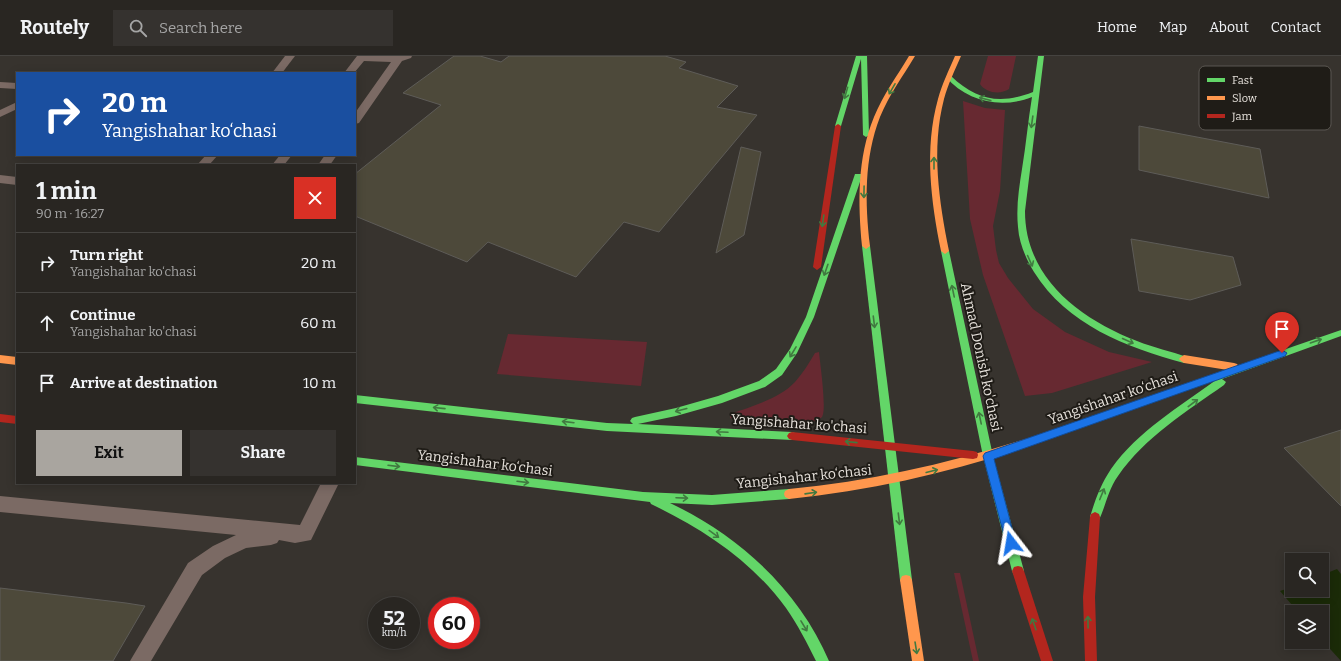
<!DOCTYPE html>
<html lang="en">
<head>
<meta charset="utf-8">
<style>
  :root { --surface:#292622; --page:#35322f; --text:#f1f3f6; --muted:#a5a5a5; --line:#454340; --accent:#a9a59f }
  body { margin:0; font-family:Bitter,serif; background:var(--page); color:var(--text); height:100vh; display:flex; flex-direction:column; font-size:15px; white-space:nowrap }
  * { box-sizing:border-box; margin:0 }
  p { font-size:13px; color:var(--muted) }
  .icon { flex:none; width:22px; height:22px; fill:none; stroke:currentColor; stroke-width:2; stroke-linecap:round; stroke-linejoin:round }
  .map { position:relative; flex:1; overflow:hidden }
  .side { position:absolute; left:16px; top:108px; width:340px; height:320px; display:flex; flex-direction:column; background:var(--surface); border-radius:0px; box-shadow:0 2px 10px #0003,0 0 0 1px var(--line) }
  .side>* { flex:none }
  .banner { position:absolute; left:16px; top:16px; width:340px; height:84px; border-radius:0px; box-shadow:0 2px 10px #0003,0 0 0 1px var(--line); background:#1a4fa0; color:#fff; overflow:hidden }
  .fabs { position:absolute; left:1285px; top:497px; display:grid; gap:8px }
  .fabs a { display:grid; place-items:center; width:44px; height:44px; border-radius:0px; background:var(--surface); box-shadow:0 2px 10px #0003,0 0 0 1px var(--line); font-size:20px }
  .speed { position:absolute; left:368px; top:541px; display:flex; gap:8px; font-size:20px; font-weight:700; text-align:center }
  .speed>* { display:grid; place-content:center; width:52px; height:52px; border-radius:50%; background:var(--surface); box-shadow:0 2px 10px #0003,0 0 0 1px var(--line); line-height:1 }
  .speed small { font-size:10px; font-weight:400 }
  .speed .limit { border:6px solid #d22; background:#fff; color:#111 }
  .pin { position:absolute; display:grid; place-items:center; width:34px; height:34px; color:#fff; margin:-41px -17px; border-radius:50% 50% 50% 0; rotate:-45deg; box-shadow:0 0 4px #0007 }
  .pin .icon { rotate:45deg }
  .me { position:absolute; width:44px; margin:-22px; rotate:346deg; stroke-linejoin:round; filter:drop-shadow(0 0 3px #0008) }
  .turn { display:flex; align-items:center; gap:14px; height:84px; padding:0 20px; font-size:18px }
  .turn .icon { width:52px; height:52px; stroke-width:2.5 }
  .turn b { display:block; font-size:28px; line-height:34px }
  .round { display:grid; place-items:center; flex:none; width:42px; height:42px; border-radius:0px; background:var(--page) }
  .summary { display:flex; align-items:center; justify-content:space-between; height:68px; padding:0 20px }
  h1 { font-size:24px; font-weight:700; line-height:30px }
  .action { display:flex; gap:8px; margin-top:auto; padding:8px 20px }
  .action a { flex:1; height:46px; border-radius:0px; background:var(--accent); color:#111; font-size:16px; font-weight:700; line-height:46px; text-align:center }
  .action a+a { background:var(--page); color:var(--text) }
  ul { padding:0; list-style:none }
  li { display:flex; align-items:center; gap:12px; height:60px; padding:0 20px; border-top:1px solid var(--line) }
  li div { flex:1 }
  li b { display:block; font-size:15px }
  li em { font-style:normal }
  header { display:flex; align-items:center; gap:24px; box-sizing:border-box; height:56px; padding:0 20px; background:var(--surface); border-bottom:1px solid var(--line) }
  header strong { font-size:19px }
  nav { display:flex; gap:22px; margin-inline-start:auto; font-size:14px }
  .search { width:280px; height:36px; background:var(--page); display:flex; align-items:center; gap:10px; box-sizing:border-box; padding:0 14px; border-radius:0px; color:var(--muted); font-size:15px }
  .map>svg:first-child { display:block }
</style>
</head>
<body>
<header>
<strong>Routely</strong>
<div class="search"><svg class="icon" aria-label="search" viewBox="0 0 24 24"><circle cx="10" cy="10" r="6"/><path d="M15 15l6 6"/></svg>Search here</div>
<nav><a>Home</a><a>Map</a><a>About</a><a>Contact</a></nav>
</header>
<div class="map">
<svg width="1341" height="605" viewBox="0 0 1341 605">
  <rect width="100%" height="100%" fill="#37332e"/>
  <g fill="#672931">
    <path d="M988,0H1016L1009,33C1000,39 986,37 980,28Z"/>
    <polygon points="963,45 985,52 1005,54 1000,135 993,170 996,194 999,207 1008,222 1033,253 1065,276 1109,296 1152,306 1052,337 1025,340 983,219 970,163"/>
    <polygon points="508,278 647,286 641,330 497,318"/>
    <path d="M819,296C820,307 827,354 822,361C818,365 813,366 808,366L730,362L731,358C752,350 779,343 795,326C803,317 809,307 815,297Z"/>
    <polygon points="954,517 960,517 979,605 973,605"/>
  </g>
  <polygon fill="#1b2b08" points="1337,513 1341,518 1341,605 1322,584 1322,556 1298,556 1280,535 1292,531 1292,534 1322,534 1322,519"/>
  <g fill="#4d493a" stroke="#5e5c58">
    <polygon points="454,0 480,0 501,6 509,0 665,0 686,6 679,12 738,30 717,51 757,59 659,176 624,166 576,221 488,186 467,206 355,160 355,118 441,49 403,37"/>
    <polygon points="1139,70 1260,93 1269,142 1139,114"/>
    <polygon points="741,91 761,96 744,179 716,197"/>
    <polygon points="1131,183 1233,201 1241,229 1190,244 1139,235"/>
    <polygon points="1341,374 1341,450 1284,392"/>
    <polygon points="0,532 126,547 145,550 113,605 0,605"/>
  </g>
  <g fill="none" stroke-linecap="round" stroke-linejoin="round">
    <g fill="#7b6a64" fill-rule="evenodd">
      <polygon points="285,0 295,0 282,17 272,17"/>
      <polygon points="357,0 412,0 411,2 402,5 359,67 355,68 355,57 391,6 364,5 354,17 344,17"/>
      <polygon points="0,26 17,27 17,33 0,32"/>
      <polygon points="17,46 17,53 0,61 0,54"/>
      <polygon points="206,99 218,99 209,109 197,109"/>
      <polygon points="280,99 292,99 284,109 272,109"/>
      <polygon points="325,99 337,99 330,109 318,109"/>
      <polygon points="0,119 17,121 17,129 0,127"/>
      <polygon points="321,427 339,427 311,484 295,487 279,484 277,487 271,489 246,492 225,502 202,519 151,605 130,605 188,507 213,490 236,479 0,456 0,440 300,469"/>
    </g>
    <g fill="#63d668" fill-rule="evenodd">
      <polygon points="856,0 867,0 869,79 866,81 863,79 861,3 841,70 838,72 835,70"/>
      <path d="M1038,0H1044L1025,155C1025,222 1080,263 1137,285C1154,292 1171,295 1187,301L1189,303L1187,305L1184,307C1126,291 1067,269 1034,216C1026,203 1019,187 1018,171C1016,151 1019,132 1022,113C1026,89 1028,65 1032,41C1002,53 967,46 946,21L951,20C976,44 1000,49 1033,36Z"/>
      <polygon points="855,118 861,118 862,120 814,261 797,297 782,319 765,331 722,347 676,360 638,368 792,376 795,377 797,380 795,383 792,384 607,375 355,347 355,339 607,367 633,368 630,365 632,362 635,361 676,352 718,340 759,325 776,313 790,293 806,261"/>
      <polygon points="866,187 870,190 912,524 910,528 906,529 902,528 900,524 862,190"/>
      <polygon points="945,192 949,195 993,400 1024,515 1022,519 1018,520 1014,519 1012,515 983,400 941,195"/>
      <path d="M1341,274V280L1222,323L1226,326L1224,329C1187,355 1145,381 1118,420C1108,434 1106,449 1099,464L1095,466L1091,464L1090,461C1095,444 1101,428 1111,413C1138,375 1179,351 1216,324L1041,386L1038,385L1036,382L1038,379Z"/>
      <path d="M355,401L643,436L712,439L789,433L793,435L794,438L793,441L789,443L712,449L670,447C738,479 799,534 829,605H816C807,587 798,569 786,552C752,505 703,473 651,448L650,446L355,409Z"/>
    </g>
    <g fill="#ff974d" fill-rule="evenodd">
      <path d="M909,0H915C903,20 889,39 880,61C864,102 865,147 870,190L866,193L862,190C858,147 857,102 874,61C883,39 897,20 909,0Z"/>
      <path d="M955,0H961C955,14 948,28 944,43C931,93 939,145 949,195L945,198L941,195C931,145 924,93 938,43C942,28 949,14 955,0Z"/>
      <polygon points="0,299 17,301 17,309 0,307"/>
      <polygon points="1184,299 1234,307 1237,308 1239,311 1237,314 1234,315 1184,307 1181,305 1179,303 1181,301"/>
      <path d="M1041,378L1044,379L1046,382L1044,385C961,414 877,434 789,443L785,441L784,438L785,435L789,433C876,425 958,405 1041,378Z"/>
      <polygon points="906,519 910,520 912,524 924,605 912,605 900,524 902,520"/>
    </g>
    <g fill="#b3261e" fill-rule="evenodd">
      <polygon points="838,68 841,70 821,211 817,214 813,211 835,70"/>
      <polygon points="0,358 17,360 17,368 0,366"/>
      <polygon points="792,376 973,395 977,396 978,399 977,402 973,403 792,384 789,383 787,380 789,377"/>
      <polygon points="1095,456 1099,458 1100,461 1095,541 1097,605 1085,605 1083,541 1090,461 1091,458"/>
      <polygon points="1018,510 1022,511 1024,515 1053,605 1041,605 1012,515 1014,511"/>
    </g>
  </g>
  <defs><path id="oneway-shaft" d="M-6 0H5M1.5-3L5.5 0L1.5 3" fill="none" stroke-width="1.6" stroke-linecap="round" stroke-linejoin="round"/></defs>
  <g stroke="#417940">
    <use href="#oneway-shaft" transform="translate(892 33) rotate(120)"/>
    <use href="#oneway-shaft" transform="translate(846 37) rotate(106)"/>
    <use href="#oneway-shaft" transform="translate(985 43) rotate(-165)"/>
    <use href="#oneway-shaft" transform="translate(1032 66) rotate(98)"/>
    <use href="#oneway-shaft" transform="translate(934 107) rotate(-90)"/>
    <use href="#oneway-shaft" transform="translate(864 136) rotate(91)"/>
    <use href="#oneway-shaft" transform="translate(823 165) rotate(98)"/>
    <use href="#oneway-shaft" transform="translate(1030 205) rotate(66)"/>
    <use href="#oneway-shaft" transform="translate(826 214) rotate(109)"/>
    <use href="#oneway-shaft" transform="translate(953 235) rotate(-102)"/>
    <use href="#oneway-shaft" transform="translate(874 266) rotate(83)"/>
    <use href="#oneway-shaft" transform="translate(1128 285) rotate(24)"/>
    <use href="#oneway-shaft" transform="translate(1316 285) rotate(-19)"/>
    <use href="#oneway-shaft" transform="translate(793 296) rotate(121)"/>
    <use href="#oneway-shaft" transform="translate(1193 347) rotate(-37)"/>
    <use href="#oneway-shaft" transform="translate(439 352) rotate(-174)"/>
    <use href="#oneway-shaft" transform="translate(681 354) rotate(165)"/>
    <use href="#oneway-shaft" transform="translate(980 362) rotate(-102)"/>
    <use href="#oneway-shaft" transform="translate(568 366) rotate(-173)"/>
    <use href="#oneway-shaft" transform="translate(722 376) rotate(-177)"/>
    <use href="#oneway-shaft" transform="translate(851 386) rotate(-174)"/>
    <use href="#oneway-shaft" transform="translate(394 410) rotate(7)"/>
    <use href="#oneway-shaft" transform="translate(932 415) rotate(-14)"/>
    <use href="#oneway-shaft" transform="translate(523 426) rotate(7)"/>
    <use href="#oneway-shaft" transform="translate(811 437) rotate(-8)"/>
    <use href="#oneway-shaft" transform="translate(1102 438) rotate(-68)"/>
    <use href="#oneway-shaft" transform="translate(682 442) rotate(2)"/>
    <use href="#oneway-shaft" transform="translate(899 463) rotate(83)"/>
    <use href="#oneway-shaft" transform="translate(714 478) rotate(36)"/>
    <use href="#oneway-shaft" transform="translate(1088 566) rotate(-91)"/>
    <use href="#oneway-shaft" transform="translate(1034 568) rotate(-109)"/>
    <use href="#oneway-shaft" transform="translate(804 570) rotate(59)"/>
    <use href="#oneway-shaft" transform="translate(916 592) rotate(81)"/>
  </g>
  <polygon fill="#1a73e8" stroke="#114b97" points="1282,294 1287,297 1285,300 994,403 1016,487 1014,491 1011,493 1007,491 983,400 985,397"/>
  <g text-anchor="middle" dominant-baseline="central" stroke-width="4" stroke-linejoin="round" paint-order="stroke">
    <g font-size="14" fill="#e7e2dc" stroke="#1f1c17">
      <text transform="translate(981 301) rotate(78)">Ahmad Donish ko'chasi</text>
      <text transform="translate(1113 342) rotate(-19)">Yangishahar ko‘chasi</text>
      <text transform="translate(799 368) rotate(4)">Yangishahar ko'chasi</text>
      <text transform="translate(485 407) rotate(7)">Yangishahar ko‘chasi</text>
      <text transform="translate(804 421) rotate(-6)">Yangishahar ko‘chasi</text>
    </g>
  </g>
  <rect x="1199" y="10" width="132" height="64" rx="6" fill="#1f1c17" stroke="#5b5752" stroke-width="1"/>
  <rect x="1207" y="22" width="18" height="4" fill="#63d668"/>
  <rect x="1207" y="40" width="18" height="4" fill="#ff974d"/>
  <rect x="1207" y="58" width="18" height="4" fill="#b3261e"/>
  <g font-size="11" fill="#e7e2dc">
    <text x="1232" y="28">Fast</text>
    <text x="1232" y="46">Slow</text>
    <text x="1232" y="64">Jam</text>
  </g>
</svg>
<div class="fabs">
<a><svg class="icon" aria-label="search" viewBox="0 0 24 24"><circle cx="10" cy="10" r="6"/><path d="M15 15l6 6"/></svg></a>
<a><svg class="icon" aria-label="layers" viewBox="0 0 24 24"><path d="M12 4l9 5-9 5-9-5zM3 14l9 5 9-5"/></svg></a>
</div>
<div class="speed"><div>52<small>km/h</small></div><div class="limit">60</div></div>
<div class="pin" style="left:1282px;top:297px;background:#d93025"><svg class="icon" aria-label="arrive" viewBox="0 0 24 24"><path d="M6 21V4h12l-3 4 3 4H6"/></svg></div>
<svg class="me" style="left:1011px;top:487px" viewBox="-20 -20 40 40"><path d="M0-17L14 15 0 8-14 15z" fill="#1a73e8" stroke="#fff" stroke-width="4"/></svg>
<div class="banner">
<div class="turn"><svg class="icon" aria-label="right" viewBox="0 0 24 24"><path d="M7 20v-9h11M14 6l5 5-5 5"/></svg><div><b>20 m</b>Yangishahar ko‘chasi</div></div>
</div>
<section class="side">
<div class="summary"><div><h1>1 min</h1><p>90 m · 16:27</p></div><a class="round" style="background:#d93025;color:#fff"><svg class="icon" aria-label="close" viewBox="0 0 24 24"><path d="M6 6l12 12M18 6L6 18"/></svg></a></div>
<ul>
<li><svg class="icon" aria-label="right" viewBox="0 0 24 24"><path d="M7 20v-9h11M14 6l5 5-5 5"/></svg><div><b>Turn right</b><p>Yangishahar ko‘chasi</p></div><em>20 m</em></li>
<li><svg class="icon" aria-label="ahead" viewBox="0 0 24 24"><path d="M12 20V5M6 11l6-6 6 6"/></svg><div><b>Continue</b><p>Yangishahar ko'chasi</p></div><em>60 m</em></li>
<li><svg class="icon" aria-label="arrive" viewBox="0 0 24 24"><path d="M6 21V4h12l-3 4 3 4H6"/></svg><div><b>Arrive at destination</b></div><em>10 m</em></li>
</ul>
<div class="action"><a>Exit</a><a>Share</a></div>
</section>
</div>
</body>
</html>
